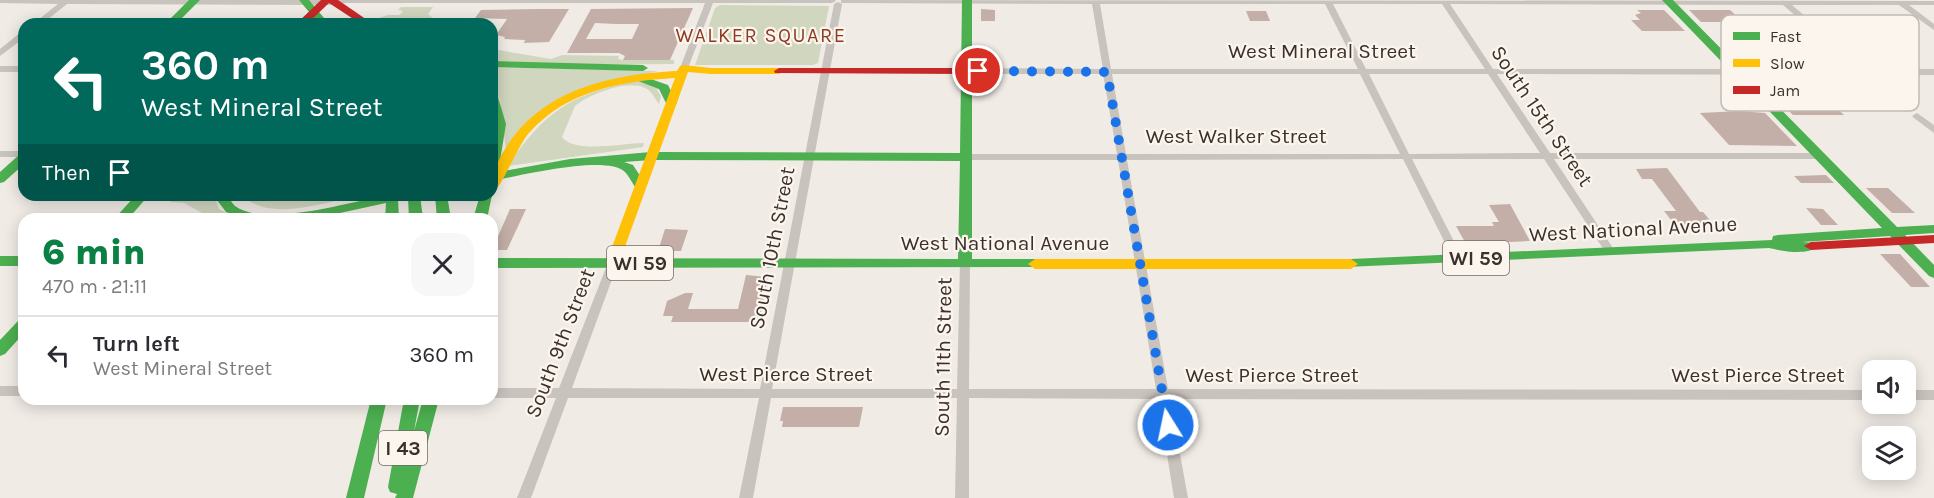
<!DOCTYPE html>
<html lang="en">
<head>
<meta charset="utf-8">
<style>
  :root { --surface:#fff; --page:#f7f7f7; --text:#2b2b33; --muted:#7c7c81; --line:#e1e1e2; --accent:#0b8043 }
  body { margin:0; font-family:Karla,sans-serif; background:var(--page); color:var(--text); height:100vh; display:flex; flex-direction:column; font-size:22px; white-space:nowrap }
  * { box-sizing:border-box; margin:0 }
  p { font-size:20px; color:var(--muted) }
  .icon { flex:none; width:33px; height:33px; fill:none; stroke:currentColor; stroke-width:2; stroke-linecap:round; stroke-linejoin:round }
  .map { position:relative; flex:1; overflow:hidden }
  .sheet { position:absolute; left:18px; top:213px; width:480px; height:192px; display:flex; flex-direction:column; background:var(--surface); border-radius:18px; box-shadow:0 3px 15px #0003 }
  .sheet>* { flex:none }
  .top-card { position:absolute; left:18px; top:18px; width:480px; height:183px; border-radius:18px; box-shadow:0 3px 15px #0003; background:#00695c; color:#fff; overflow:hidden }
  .controls { position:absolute; left:1862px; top:360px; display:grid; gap:12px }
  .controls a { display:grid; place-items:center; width:54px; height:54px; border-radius:12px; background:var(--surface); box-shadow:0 3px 15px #0003; font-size:30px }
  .pin { position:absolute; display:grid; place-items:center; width:51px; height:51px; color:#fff; margin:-26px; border:3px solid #fff; border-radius:50%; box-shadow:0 2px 6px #0007 }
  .me { position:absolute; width:66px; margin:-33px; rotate:350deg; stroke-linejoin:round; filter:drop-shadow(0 0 4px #0008) }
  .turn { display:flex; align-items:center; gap:21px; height:126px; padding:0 24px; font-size:27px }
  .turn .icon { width:78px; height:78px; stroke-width:2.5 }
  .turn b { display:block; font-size:42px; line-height:51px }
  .then { display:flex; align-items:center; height:57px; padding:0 24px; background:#0003; gap:12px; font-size:22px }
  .round { display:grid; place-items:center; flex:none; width:63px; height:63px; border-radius:18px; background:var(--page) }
  .headline { display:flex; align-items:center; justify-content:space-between; height:102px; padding:0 24px }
  h1 { font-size:36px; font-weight:800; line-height:45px; color:var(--accent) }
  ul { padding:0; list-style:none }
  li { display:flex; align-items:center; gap:18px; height:78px; padding:0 24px; border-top:2px solid var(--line) }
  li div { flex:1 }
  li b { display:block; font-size:22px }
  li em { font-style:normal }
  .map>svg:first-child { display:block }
</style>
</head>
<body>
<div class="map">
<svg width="1934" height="498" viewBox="0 0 1934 498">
  <rect width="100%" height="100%" fill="#f0ebe5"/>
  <g fill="#d1d6bf">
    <polygon points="720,5 829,6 818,63 813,65 695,65 715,8"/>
    <polygon points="401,7 433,7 428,14 440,24 378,24 372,20 388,15 400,15 403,11 398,10"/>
    <polygon points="492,49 551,59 562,55 619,56 618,59 623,60 674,60 674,64 540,65 492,62"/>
    <polygon points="492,67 658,71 574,93 506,151 500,99 492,89"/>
    <path d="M636,81L659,87L657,90L661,96L659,104C655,99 652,92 647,89C629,78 590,94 575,106L562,137C574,154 624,143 644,143L643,147L508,166C543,112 573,93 636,81Z"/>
    <polygon points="179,195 214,195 219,209 238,219 213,219 184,203 170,202"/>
    <path d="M241,195H360C326,202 270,223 241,195Z"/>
  </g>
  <g fill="#c3afa7" fill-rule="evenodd">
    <path d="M693,8L670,60H623L625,56L619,53H567L591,9ZM595,23L616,24H639L632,39H586Z"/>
    <polygon points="539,9 569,9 549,42 524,43 525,40 504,39 505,37 496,35 507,19 475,18 481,10"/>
    <polygon points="981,9 995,10 995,21 981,21"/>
    <polygon points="1637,10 1664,10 1685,31 1642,31 1631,20 1640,20 1635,15 1641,13"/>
    <polygon points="1689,10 1730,10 1743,22 1701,22"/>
    <polygon points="1246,11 1266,11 1270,21 1250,21"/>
    <polygon points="1798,90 1818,90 1844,115 1793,115 1782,104 1805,104 1798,96 1805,97"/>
    <polygon points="1740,111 1765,113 1797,146 1729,145 1700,113"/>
    <polygon points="1667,168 1700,212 1703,212 1714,225 1675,225 1664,211 1676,211 1652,179 1642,179 1636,169"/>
    <polygon points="1826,175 1834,183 1801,183 1794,176"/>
    <polygon points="1866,188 1888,188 1915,213 1892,213"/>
    <polygon points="1510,204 1530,241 1466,244 1456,226 1494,226 1492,222 1499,222 1489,205"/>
    <polygon points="1806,208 1823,209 1838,225 1821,225"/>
    <polygon points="510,209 526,209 507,250 492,250"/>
    <polygon points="665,229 688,230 681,251 658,251"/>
    <polygon points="1880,254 1900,254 1930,287 1911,287"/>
    <polygon points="746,275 768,277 759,322 671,322 673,316 663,316 667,301 685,293 693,293 688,309 738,309"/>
    <polygon points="783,407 863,407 859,427 782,427 783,421 780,421"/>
  </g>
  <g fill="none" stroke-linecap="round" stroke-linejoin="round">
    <g fill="#c9c3be" fill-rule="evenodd">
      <polygon points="0,0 835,0 836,1 832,3 713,3 688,68 684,71 680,68 705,3 346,3 332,5 67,4 42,24 33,24 58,4 0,3"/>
      <path d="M841,0L1934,1V5H1909L1934,24V30L1899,5H1792L1868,69H1934V75L1497,74L1550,153H1821L1826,156L1821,159H1554L1615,251L1610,255L1606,253L1544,159H1412L1463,259L1458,263L1453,259L1403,159L1127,160L1168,389L1872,390V400L1170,399L1188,498H1174L1158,399L969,398V498H955L957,398H771L753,498H739L759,398H568L531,498H517L556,398H492V388H559L609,260L613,259L618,263L572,388L760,389L834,4L838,2L842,4L772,389H957L960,263L965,259L970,263L969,389H1156L1118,160H966L961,157L966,154H1117L1103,74H966L962,71L966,68L1103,69L1092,4L844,3H841ZM1100,4H1325L1358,69H1111ZM1333,4H1442L1485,69H1366ZM1450,4L1783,5L1858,69H1493ZM1112,74H1360L1400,154H1126ZM1369,74H1488L1540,153L1409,154Z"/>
      <polygon points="21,32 24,32 24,38 0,56 0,49"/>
      <rect x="0" y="66" width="24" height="6"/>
      <polygon points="1917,113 1934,125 1934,133 1914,118 1912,116"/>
      <rect x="0" y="151" width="24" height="6"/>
      <rect x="0" y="386" width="24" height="10"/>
      <rect x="1905" y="390" width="29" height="10"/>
    </g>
    <g fill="#4caf50" fill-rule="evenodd">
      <polygon points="189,0 200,0 176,24 165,24"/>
      <polygon points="299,0 309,0 329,24 319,24"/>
      <path d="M962,0H972V259H1035L1042,264L1040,267L492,268V258L958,259L960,161L651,160L624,162L633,165L646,185L640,189L636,188C632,183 629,176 625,172C607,154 518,176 492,181V173L570,159L651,152L960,153Z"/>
      <path d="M1662,0H1673L1897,227L1934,225V233L1905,235L1934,265V278L1929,276L1890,236L1802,242L1816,243L1818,246C1808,256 1782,251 1769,248L1346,267L1344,264L1351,259L1772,240L1773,236L1778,235L1882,228Z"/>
      <polygon points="492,61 643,65 648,68 643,71 492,67"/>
      <polygon points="642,76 668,85 677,103 675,105 667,105 659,89 638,81 636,79"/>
      <polygon points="492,94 498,97 506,124 499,167 493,171 492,137 494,124"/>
      <polygon points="24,153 24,164 4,182 0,183 0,172 20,154"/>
      <polygon points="136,195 149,195 128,219 114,219"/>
      <path d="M213,195H226C229,198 232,203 235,206C265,228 349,202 384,196C395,193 409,195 420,195L423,219H409L408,197L398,200L399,219H385L386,203L312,219H244L226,212Z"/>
      <polygon points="435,195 447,195 451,219 437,219"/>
      <polygon points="480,195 492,195 487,219 473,219"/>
      <rect x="0" y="256" width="24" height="10"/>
      <polygon points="24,319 24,333 5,354 0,356 0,340 19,320"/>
      <polygon points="371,399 387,399 364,498 346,498"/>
      <polygon points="404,399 420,399 414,431 423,399 439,399 413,498 395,498 397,494 390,492 388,487"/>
    </g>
    <g fill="#ffc107" fill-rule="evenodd">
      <path d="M684,65L711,68H779L784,71L779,74H711L688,72L618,266L613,268L606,263L675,78C621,81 566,91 529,133C519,144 502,185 496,189C495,190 493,190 492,190C492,171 498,159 509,143C546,88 615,74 677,71L680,66Z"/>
      <polygon points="1035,259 1351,259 1358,264 1351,269 1035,269 1028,264"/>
    </g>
    <g fill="#c62828" fill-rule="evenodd">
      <polygon points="321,0 338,0 373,24 361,24 329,3 307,24 296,24"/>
      <polygon points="779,68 966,68 971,71 966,74 775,73 774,71"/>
      <polygon points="1934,235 1934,243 1811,250 1804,246 1811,242"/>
    </g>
  </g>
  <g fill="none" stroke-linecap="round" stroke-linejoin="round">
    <polyline stroke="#1a73e8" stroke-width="10" stroke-dasharray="0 18" points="978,71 1107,72 1168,425"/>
  </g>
  <g text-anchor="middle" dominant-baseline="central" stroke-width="4.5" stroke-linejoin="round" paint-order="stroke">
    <g font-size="20" letter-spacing="1.5" fill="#8c3b22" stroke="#fbf5ee">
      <text x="761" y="35">WALKER SQUARE</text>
    </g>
    <g fill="#fbf5ee" stroke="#756b66" stroke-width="1.5">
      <rect x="1443" y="241" width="66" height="34" rx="4.5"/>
      <rect x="607" y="246" width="66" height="34" rx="4.5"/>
      <rect x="379" y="431" width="48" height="34" rx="4.5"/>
    </g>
    <g font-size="20" font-weight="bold" fill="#3b302b">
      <text x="1476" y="258">WI 59</text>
      <text x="640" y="263">WI 59</text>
      <text x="403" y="448">I 43</text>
    </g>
    <g font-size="21" fill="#3b302b" stroke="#fbf5ee">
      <text x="1322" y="51">West Mineral Street</text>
      <text transform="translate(1542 116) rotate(56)">South 15th Street</text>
      <text x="1236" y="136">West Walker Street</text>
      <text transform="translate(1633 229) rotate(-3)">West National Avenue</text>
      <text x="1005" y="243">West National Avenue</text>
      <text transform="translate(772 248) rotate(-79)">South 10th Street</text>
      <text transform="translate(560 343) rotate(-69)">South 9th Street</text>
      <text transform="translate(943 357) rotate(-89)">South 11th Street</text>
      <text x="786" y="374">West Pierce Street</text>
      <text x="1272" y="375">West Pierce Street</text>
      <text x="1758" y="375">West Pierce Street</text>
    </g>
  </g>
  <rect x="1721" y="15" width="198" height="96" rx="9" fill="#fbf5ee" stroke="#c1bab4" stroke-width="1.5"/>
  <rect x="1733" y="32" width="27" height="8" fill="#4caf50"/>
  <rect x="1733" y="59" width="27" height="8" fill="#ffc107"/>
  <rect x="1733" y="86" width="27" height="8" fill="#c62828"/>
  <g font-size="16" fill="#3b302b">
    <text x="1770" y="42">Fast</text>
    <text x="1770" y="69">Slow</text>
    <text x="1770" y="96">Jam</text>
  </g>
</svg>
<div class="controls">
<a><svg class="icon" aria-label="sound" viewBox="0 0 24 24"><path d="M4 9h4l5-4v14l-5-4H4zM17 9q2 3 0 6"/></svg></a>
<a><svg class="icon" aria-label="layers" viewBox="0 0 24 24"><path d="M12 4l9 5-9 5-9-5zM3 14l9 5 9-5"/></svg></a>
</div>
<div class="pin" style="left:978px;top:71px;background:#d93025"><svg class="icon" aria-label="arrive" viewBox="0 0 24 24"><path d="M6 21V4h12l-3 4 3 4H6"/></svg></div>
<svg class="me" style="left:1168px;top:425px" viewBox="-20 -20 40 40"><circle r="17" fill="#1a73e8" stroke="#fff" stroke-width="3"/><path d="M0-11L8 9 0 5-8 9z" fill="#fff"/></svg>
<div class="top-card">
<div class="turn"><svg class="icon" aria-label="left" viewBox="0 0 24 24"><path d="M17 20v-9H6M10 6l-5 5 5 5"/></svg><div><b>360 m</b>West Mineral Street</div></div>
<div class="then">Then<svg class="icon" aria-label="arrive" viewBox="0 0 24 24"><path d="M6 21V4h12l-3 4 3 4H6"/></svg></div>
</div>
<section class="sheet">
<div class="headline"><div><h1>6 min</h1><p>470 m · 21:11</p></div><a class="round"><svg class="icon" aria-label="close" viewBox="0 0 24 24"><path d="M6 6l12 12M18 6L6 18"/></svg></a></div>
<ul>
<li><svg class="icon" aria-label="left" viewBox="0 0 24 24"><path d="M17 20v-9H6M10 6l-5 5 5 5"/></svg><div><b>Turn left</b><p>West Mineral Street</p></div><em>360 m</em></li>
</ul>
</section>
</div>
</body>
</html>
